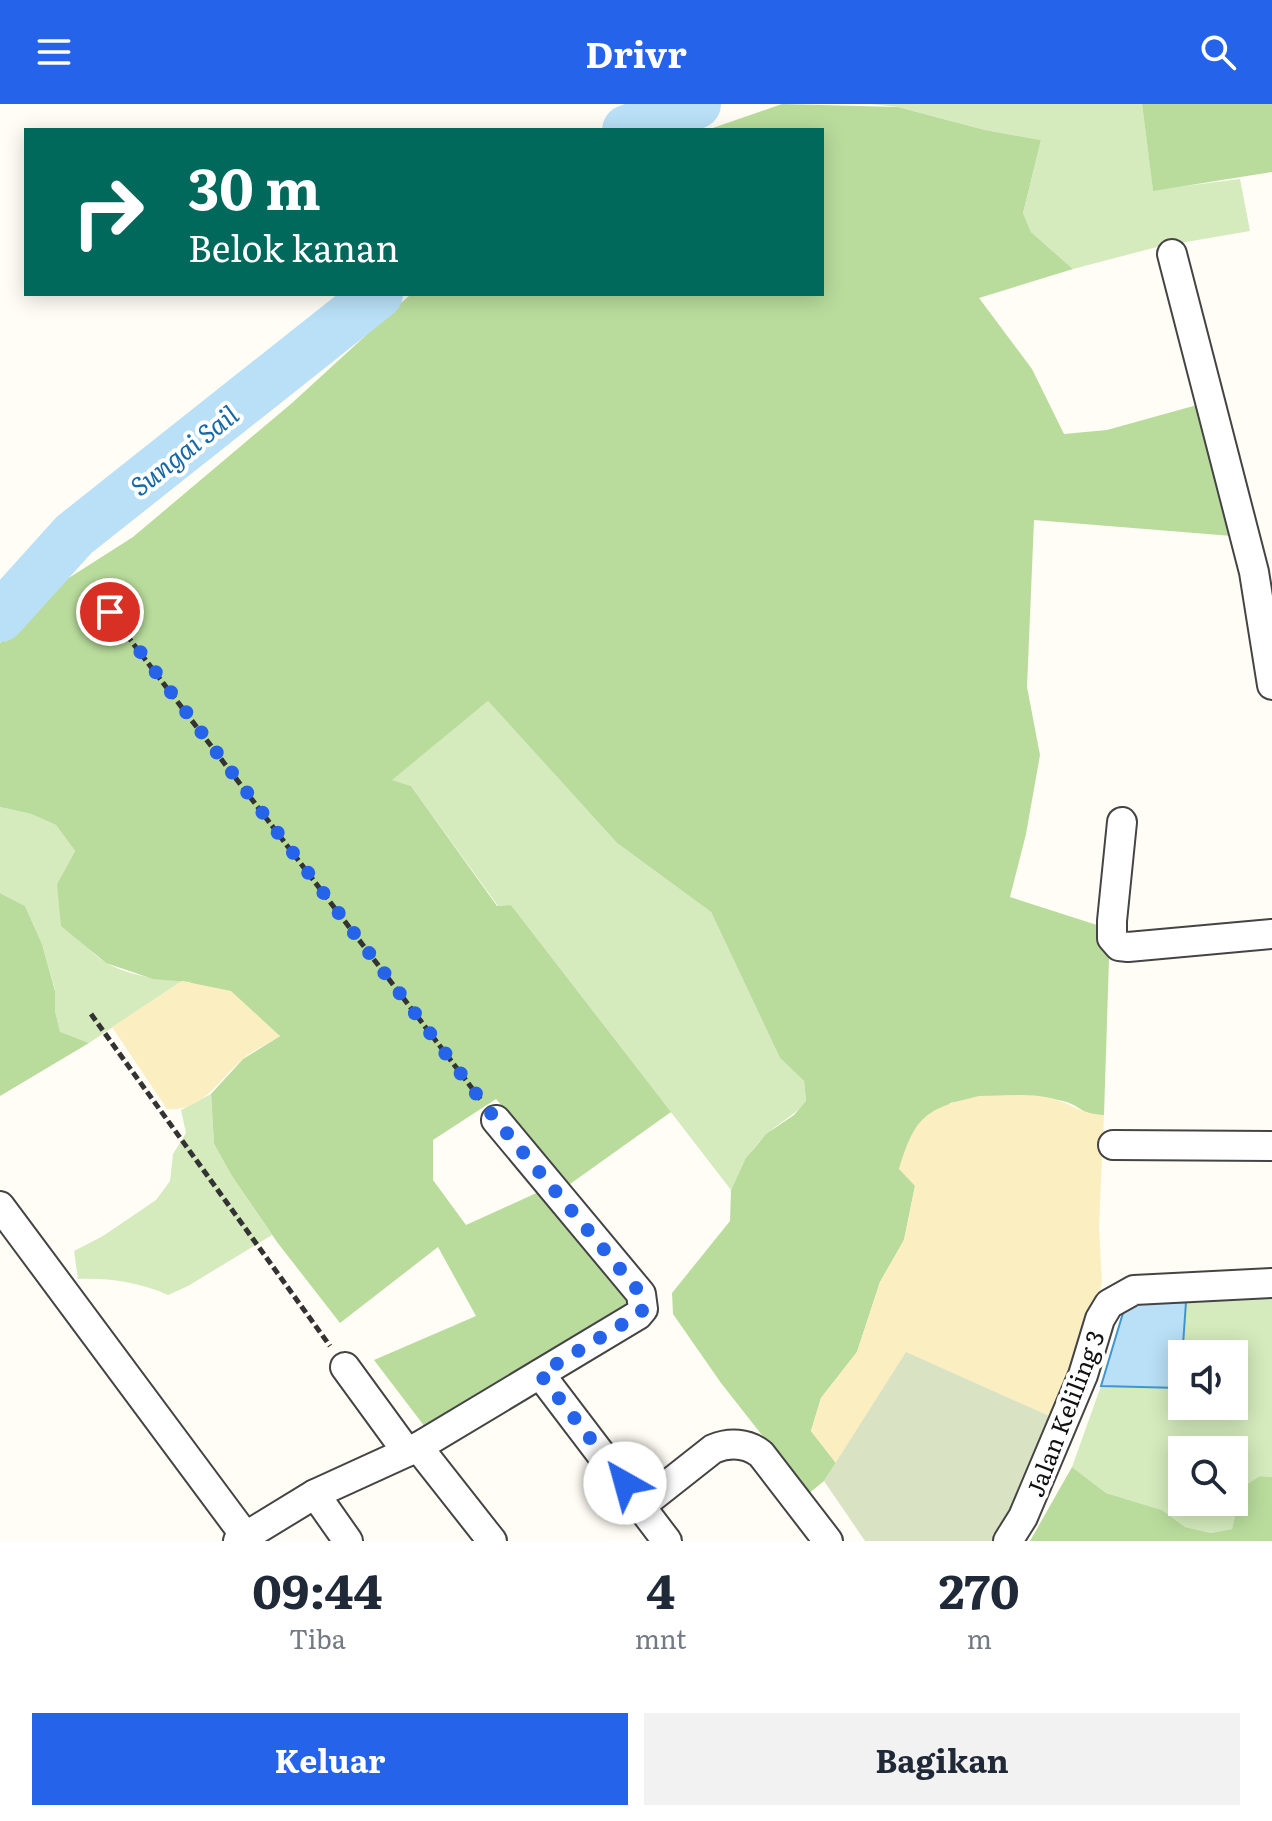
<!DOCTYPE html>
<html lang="id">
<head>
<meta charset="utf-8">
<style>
  :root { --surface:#fff; --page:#f2f2f3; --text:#1f2937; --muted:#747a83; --accent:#2563eb }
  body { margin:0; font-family:Literata,serif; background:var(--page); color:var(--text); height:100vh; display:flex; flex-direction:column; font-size:30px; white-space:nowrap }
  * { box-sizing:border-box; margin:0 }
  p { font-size:26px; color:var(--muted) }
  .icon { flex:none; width:44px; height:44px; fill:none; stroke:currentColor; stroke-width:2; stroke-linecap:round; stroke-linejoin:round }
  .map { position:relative; height:1437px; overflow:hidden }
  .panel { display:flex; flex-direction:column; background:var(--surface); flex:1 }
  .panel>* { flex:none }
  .hud { position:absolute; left:24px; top:24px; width:800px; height:168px; border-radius:0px; box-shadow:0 4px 20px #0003; background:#00695c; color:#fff; overflow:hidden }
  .buttons { position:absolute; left:1168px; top:1236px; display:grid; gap:16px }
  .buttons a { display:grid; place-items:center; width:80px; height:80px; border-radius:0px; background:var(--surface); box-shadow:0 4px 20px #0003; font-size:40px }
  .pin { position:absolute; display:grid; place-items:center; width:68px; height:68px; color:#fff; margin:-34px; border:4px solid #fff; border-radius:50%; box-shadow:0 2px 8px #0007 }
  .me { position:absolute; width:88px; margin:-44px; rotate:322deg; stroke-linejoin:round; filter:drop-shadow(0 0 6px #0008) }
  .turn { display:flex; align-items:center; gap:28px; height:168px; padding:0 32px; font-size:36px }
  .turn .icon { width:104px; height:104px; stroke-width:2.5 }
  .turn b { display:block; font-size:56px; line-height:68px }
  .eta { display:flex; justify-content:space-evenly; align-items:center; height:136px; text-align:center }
  .eta b { font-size:48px; font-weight:700; line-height:56px }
  .cta { display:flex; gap:16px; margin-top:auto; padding:16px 32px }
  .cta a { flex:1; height:92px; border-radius:0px; background:var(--accent); color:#fff; font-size:32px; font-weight:700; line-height:92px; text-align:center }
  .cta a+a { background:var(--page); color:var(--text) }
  header { display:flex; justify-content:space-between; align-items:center; height:104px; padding:0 32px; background:var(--accent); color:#fff; font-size:36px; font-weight:700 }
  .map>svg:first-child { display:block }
</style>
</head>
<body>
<header><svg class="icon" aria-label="menu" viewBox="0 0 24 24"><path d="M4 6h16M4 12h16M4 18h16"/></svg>Drivr<svg class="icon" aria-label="search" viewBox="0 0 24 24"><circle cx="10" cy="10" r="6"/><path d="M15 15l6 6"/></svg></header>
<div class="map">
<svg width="1272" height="1437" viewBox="0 0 1272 1437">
  <rect width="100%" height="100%" fill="#fffdf5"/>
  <g fill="#d5ebbd" fill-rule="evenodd">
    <polygon points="871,0 1142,0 1153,86 1240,75 1250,127 1157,143 1073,165 1031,128 1023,109 1041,36 985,26 898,3"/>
    <path d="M488,597L617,739L711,808L780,954L804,977L806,998C794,1012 779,1018 766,1031C749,1046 741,1066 731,1086L511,801L498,802L411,682L391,676Z"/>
    <path d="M0,703L31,710L56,721L75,747L57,780C66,799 73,825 86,841C107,869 150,875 182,877L89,939L60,929L55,907V886L42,840L25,802L0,789Z"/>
    <path d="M211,990L214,1040L232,1072L272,1131L188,1182L168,1191C139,1178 109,1174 78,1175L74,1147L103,1132L156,1096L170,1077L173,1050L186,1029L181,1006Z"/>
    <path d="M1272,1188V1373L1260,1372L1241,1384L1232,1425L1211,1429L1185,1423L1162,1406L1106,1389L1072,1363L1101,1282L1180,1284L1182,1257V1302H1234V1250H1182L1186,1198ZM1182,1346H1234V1398H1182Z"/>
  </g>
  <g fill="#b9dc9c">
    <path d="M782,0L898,3L985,26L1041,36L1023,109L1031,128L1073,165L979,194L1032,265L1064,330L1107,326L1197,301L1232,432L1034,416L1027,583L1040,651L1026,730L1010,793L1100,822L1109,855L1104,1011C1081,1011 1082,1002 1063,997C1027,988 986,991 950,999L915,1082L904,1136L880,1178L857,1248L821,1294L811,1327L836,1359L824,1377L808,1390L721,1279L673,1210L672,1189L730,1117L731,1086L746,1054L766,1030L794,1011L806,997L804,977L780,954L711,808L617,739L488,597L392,676L411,682L497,802L511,801L671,1008L570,1080L496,995L433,1036V1076L466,1121L543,1086L633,1199L425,1323L374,1256L476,1212L438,1143L340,1219L277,1138L232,1072L214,1040L211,990L243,955L280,932L189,878L153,875L106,859L61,822L57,780L75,747L56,721L31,710L0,703V539L64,477L133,433L292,299L411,190H822V26H707Z"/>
    <polygon points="1142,0 1272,0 1272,68 1153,87"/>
    <polygon points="0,789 25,802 42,840 55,887 55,907 60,928 89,939 0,992"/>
    <polygon points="1072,1363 1106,1389 1162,1406 1185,1423 1211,1429 1232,1425 1241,1384 1260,1372 1272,1373 1272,1437 1030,1437"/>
  </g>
  <g fill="#fbeec1">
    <path d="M182,877L231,887L280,932C268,940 253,946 243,955C218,976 203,1008 167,1005L112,923Z"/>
    <path d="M979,992C1002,992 1028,989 1050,994C1071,999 1083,1011 1104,1011L1099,1122L1102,1179L1063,1318L907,1249L836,1359L811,1327L821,1294L857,1248L880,1178L904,1136L915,1082L899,1065C915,1013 924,1005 979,992Z"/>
  </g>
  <polygon fill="#d9e3c4" points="906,1248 1063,1318 1008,1437 865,1437 824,1377"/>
  <polygon fill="#b9e0f7" stroke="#3f96cf" stroke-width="2" points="1186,1198 1180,1284 1101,1282 1126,1199"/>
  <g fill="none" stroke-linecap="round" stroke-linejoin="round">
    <g stroke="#b9e0f7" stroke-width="50">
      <polyline points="627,26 696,0"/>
      <polyline points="0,513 74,431 378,190"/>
    </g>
    <defs>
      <g id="minor">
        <polyline points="1172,150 1254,468 1272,581"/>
        <polyline points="1122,718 1112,817 1112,834 1119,842 1128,843 1272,830"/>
        <polyline points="1113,1041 1272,1042"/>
        <polyline points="0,1102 246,1433"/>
        <polyline points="345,1263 407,1348"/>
        <polyline points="540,1270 667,1437"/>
        <polyline points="418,1343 492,1437"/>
        <polyline points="315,1390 348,1437"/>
        <path d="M642,1401L713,1345C730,1338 747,1339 761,1350L828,1437"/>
        <polyline points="238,1437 315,1390 418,1343 638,1211 643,1205 641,1190 496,1016"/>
        <polyline points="1008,1437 1023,1413 1083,1271 1100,1215 1109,1200 1134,1186 1272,1179"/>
      </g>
    </defs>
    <use href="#minor" stroke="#444" stroke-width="32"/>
    <g stroke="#333" stroke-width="5" stroke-dasharray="8 4" stroke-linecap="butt">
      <polyline points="90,483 481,996"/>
      <polyline points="91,910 330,1242"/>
    </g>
    <use href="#minor" stroke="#fff" stroke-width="28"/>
  </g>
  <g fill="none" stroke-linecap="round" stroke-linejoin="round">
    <polyline stroke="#2563eb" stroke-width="14" stroke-dasharray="0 25.2" points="110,508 496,1016 641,1190 644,1202 641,1209 540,1270 625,1379"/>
  </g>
  <g text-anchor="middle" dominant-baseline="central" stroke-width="8" stroke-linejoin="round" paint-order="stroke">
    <g font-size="24" fill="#111" stroke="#fff">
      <text transform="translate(1064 1309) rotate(-69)">Jalan Keliling 3</text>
    </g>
    <g font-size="26" font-style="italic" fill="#1768a6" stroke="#fff">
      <text transform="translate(183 345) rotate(-38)">Sungai Sail</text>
    </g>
  </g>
</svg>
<div class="buttons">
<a><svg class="icon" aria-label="sound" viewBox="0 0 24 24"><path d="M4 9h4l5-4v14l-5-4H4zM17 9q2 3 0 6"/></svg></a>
<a><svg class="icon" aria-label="search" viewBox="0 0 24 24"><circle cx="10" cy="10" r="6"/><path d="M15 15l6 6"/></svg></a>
</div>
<div class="pin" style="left:110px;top:508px;background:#d93025"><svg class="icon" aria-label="arrive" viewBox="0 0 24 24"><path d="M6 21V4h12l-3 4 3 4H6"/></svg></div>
<svg class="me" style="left:625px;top:1379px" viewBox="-20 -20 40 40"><circle r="19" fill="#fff"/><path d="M0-13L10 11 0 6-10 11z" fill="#2563eb"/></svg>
<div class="hud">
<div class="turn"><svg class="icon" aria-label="right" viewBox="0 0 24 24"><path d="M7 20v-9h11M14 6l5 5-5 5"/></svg><div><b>30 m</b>Belok kanan</div></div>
</div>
</div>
<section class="panel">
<div class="eta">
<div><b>09:44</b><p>Tiba</p></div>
<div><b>4</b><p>mnt</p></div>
<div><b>270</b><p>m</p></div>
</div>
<div class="cta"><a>Keluar</a><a>Bagikan</a></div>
</section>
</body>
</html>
